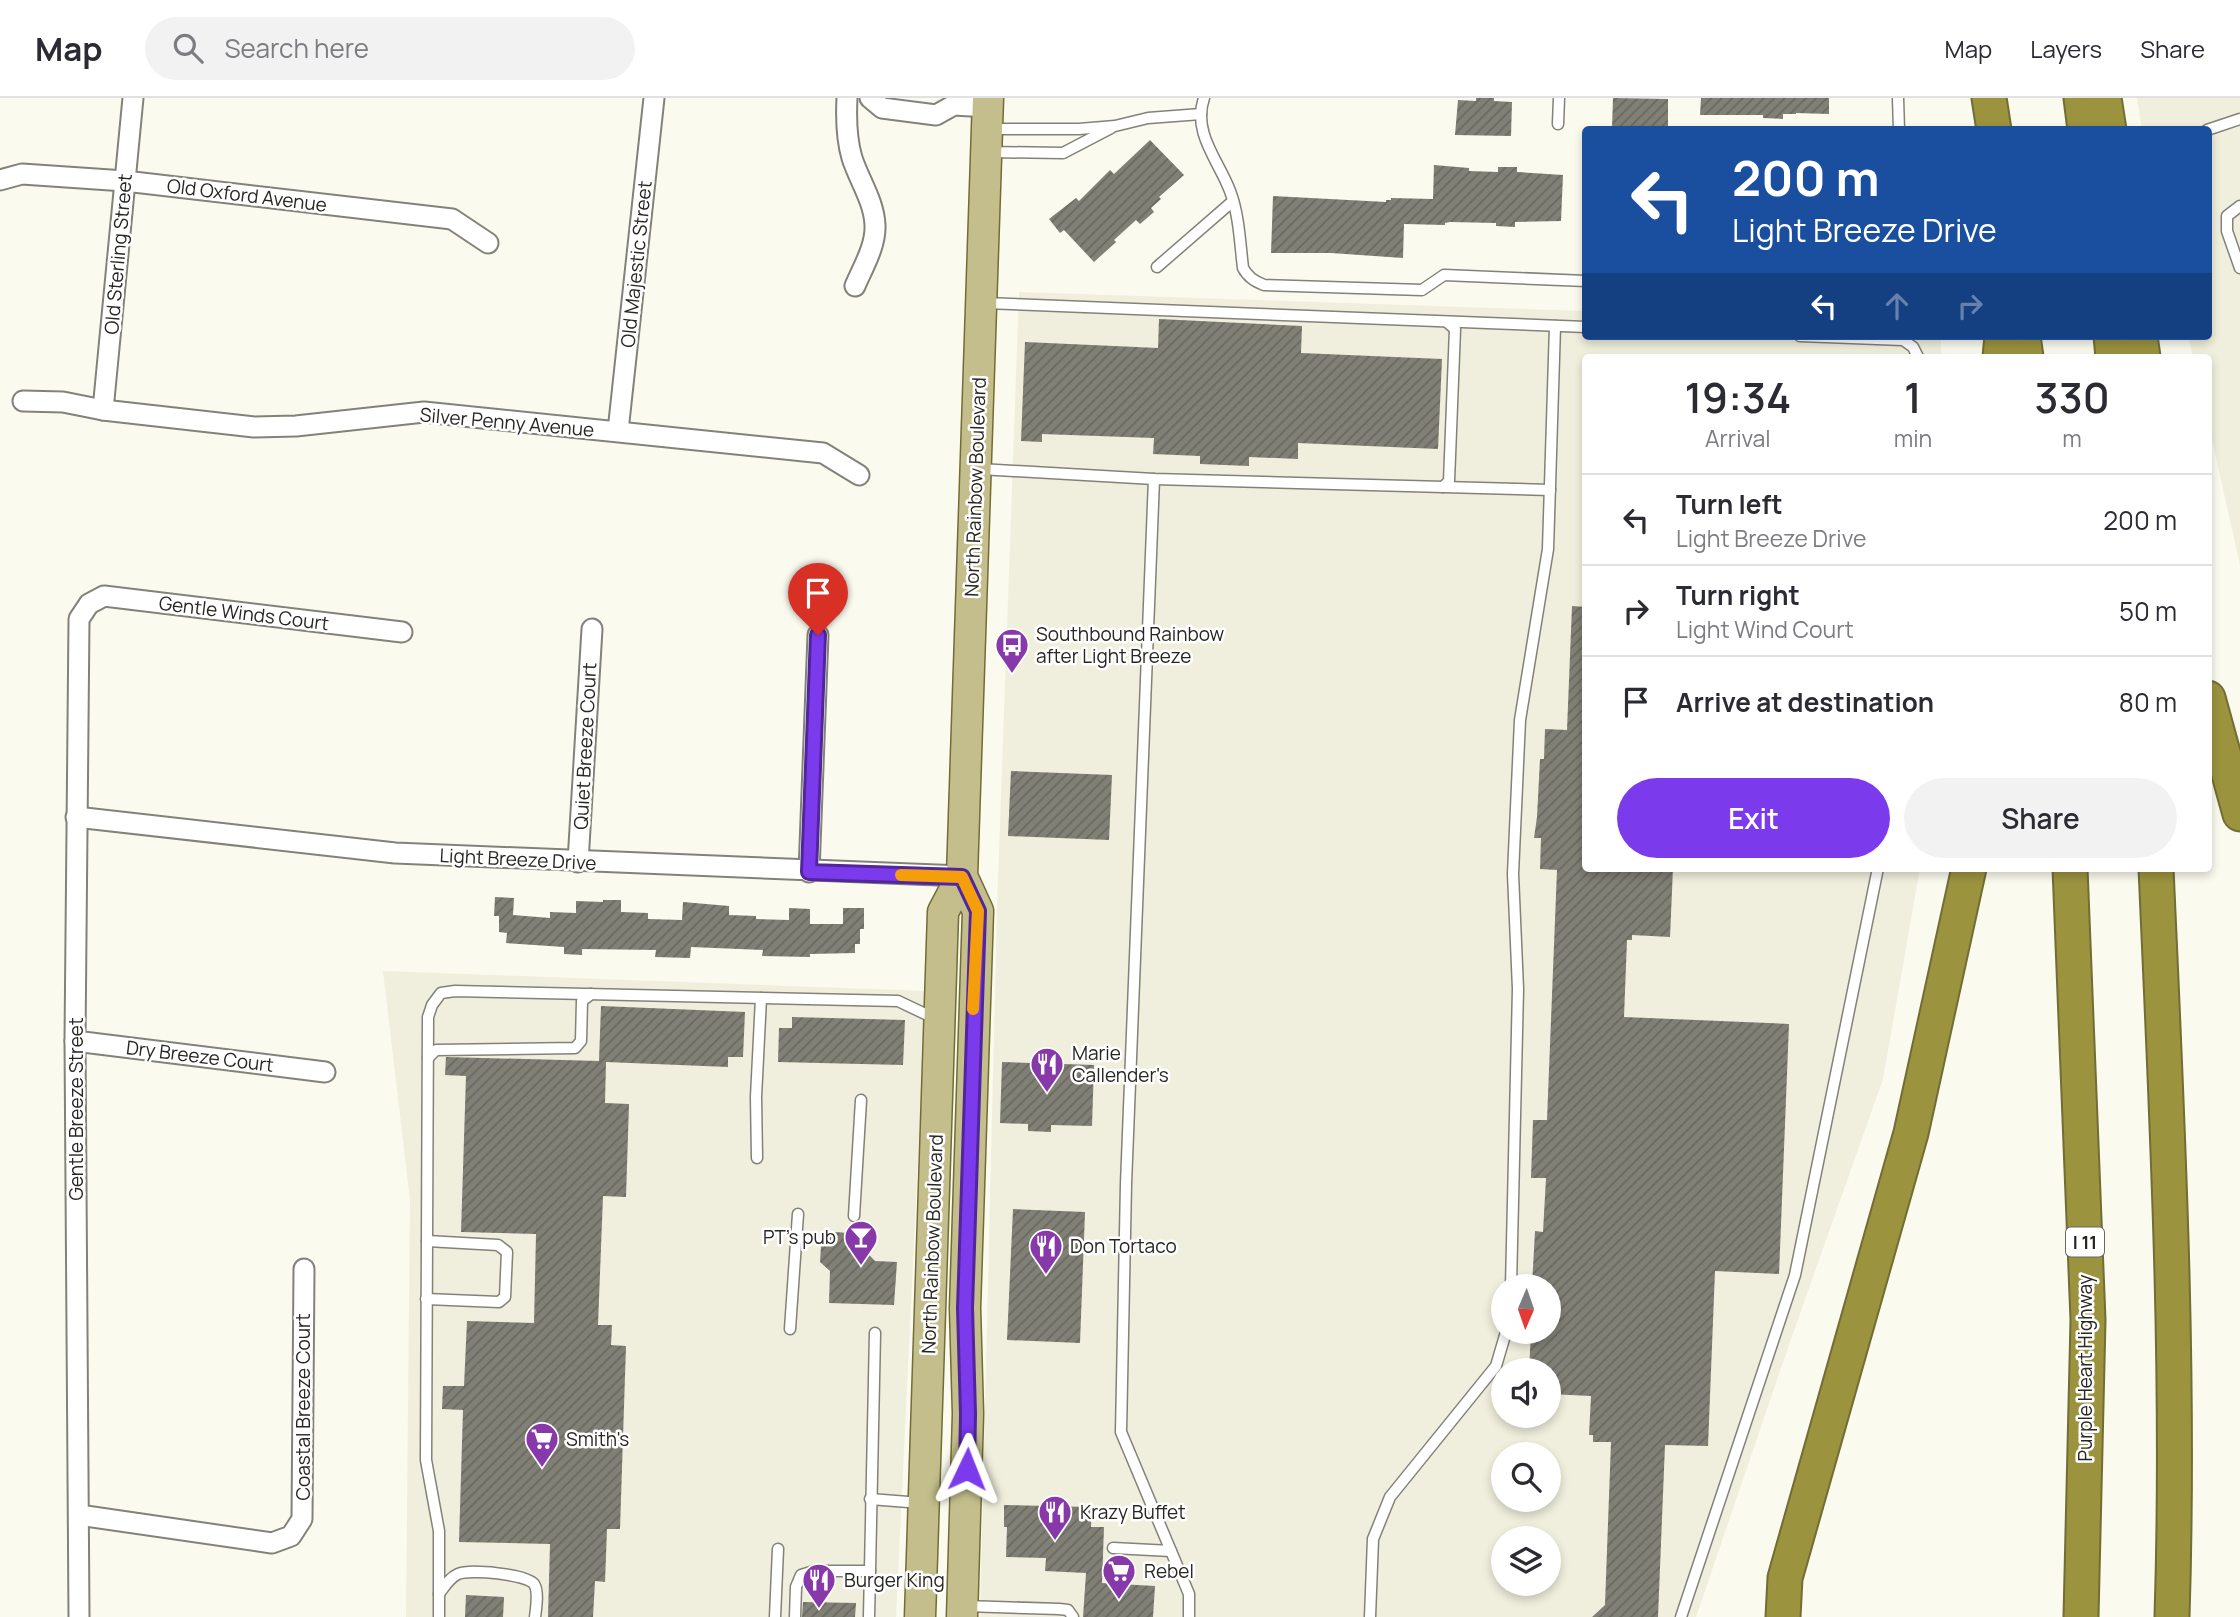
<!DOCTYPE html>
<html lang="en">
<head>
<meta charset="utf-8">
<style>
  :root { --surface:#fff; --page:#f2f2f3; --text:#2b2b33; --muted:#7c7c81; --line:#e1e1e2; --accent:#7c3aed }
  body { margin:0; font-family:Manrope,sans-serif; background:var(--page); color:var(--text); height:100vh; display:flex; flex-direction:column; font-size:26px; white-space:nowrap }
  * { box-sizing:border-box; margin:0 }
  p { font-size:23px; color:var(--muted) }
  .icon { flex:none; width:38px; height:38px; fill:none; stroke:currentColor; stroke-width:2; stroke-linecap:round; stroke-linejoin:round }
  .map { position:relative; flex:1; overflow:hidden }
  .sheet { position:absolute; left:1582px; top:256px; width:630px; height:518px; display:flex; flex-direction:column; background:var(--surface); border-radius:7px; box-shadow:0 4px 10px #0003 }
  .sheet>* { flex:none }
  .banner { position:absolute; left:1582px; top:28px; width:630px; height:214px; border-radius:7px; box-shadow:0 4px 10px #0003; background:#1a4fa0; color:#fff; overflow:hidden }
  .needle { width:46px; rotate:182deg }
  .buttons { position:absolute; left:1491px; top:1176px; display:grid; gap:14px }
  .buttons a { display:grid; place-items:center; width:70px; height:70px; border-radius:50%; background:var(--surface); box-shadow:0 4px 10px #0003; font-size:35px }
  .pin { position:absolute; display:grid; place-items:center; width:60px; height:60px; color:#fff; margin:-72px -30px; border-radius:50% 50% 50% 0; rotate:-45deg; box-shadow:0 0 7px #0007 }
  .pin .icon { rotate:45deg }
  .me { position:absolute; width:77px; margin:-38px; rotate:2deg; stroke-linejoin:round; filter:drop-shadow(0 0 5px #0008) }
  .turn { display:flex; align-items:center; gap:24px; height:147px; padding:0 35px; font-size:32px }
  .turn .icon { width:91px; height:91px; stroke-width:2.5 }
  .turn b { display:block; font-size:49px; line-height:60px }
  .lanes { display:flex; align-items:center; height:66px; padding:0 35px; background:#0003; justify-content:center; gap:35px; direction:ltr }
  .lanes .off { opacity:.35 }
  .eta { display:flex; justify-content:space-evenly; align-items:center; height:119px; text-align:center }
  .eta b { font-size:42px; font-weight:600; line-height:49px }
  .primary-button { display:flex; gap:14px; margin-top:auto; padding:14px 35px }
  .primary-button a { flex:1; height:80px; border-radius:42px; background:var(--accent); color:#fff; font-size:28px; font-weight:600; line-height:80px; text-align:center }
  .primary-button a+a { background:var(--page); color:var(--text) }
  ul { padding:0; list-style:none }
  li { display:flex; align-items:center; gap:21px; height:91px; padding:0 35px; border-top:2px solid var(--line) }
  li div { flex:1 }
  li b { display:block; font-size:26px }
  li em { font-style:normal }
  header { display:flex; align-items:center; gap:42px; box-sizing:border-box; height:98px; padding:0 35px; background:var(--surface); border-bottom:2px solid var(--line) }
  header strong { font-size:33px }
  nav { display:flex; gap:38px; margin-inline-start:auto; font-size:24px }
  .search { width:490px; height:63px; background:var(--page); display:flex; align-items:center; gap:18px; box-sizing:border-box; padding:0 24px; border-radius:38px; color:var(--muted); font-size:26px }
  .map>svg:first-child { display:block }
</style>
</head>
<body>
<header>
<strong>Map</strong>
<div class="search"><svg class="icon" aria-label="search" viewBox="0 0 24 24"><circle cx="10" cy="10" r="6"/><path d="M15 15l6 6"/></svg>Search here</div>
<nav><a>Map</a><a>Layers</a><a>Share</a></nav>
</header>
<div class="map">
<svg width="2240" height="1519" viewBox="0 0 2240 1519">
  <defs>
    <pattern id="building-hatch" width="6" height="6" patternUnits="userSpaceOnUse" patternTransform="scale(1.75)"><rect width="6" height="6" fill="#818076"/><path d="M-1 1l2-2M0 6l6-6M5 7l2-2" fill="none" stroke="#6a6960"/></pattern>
  </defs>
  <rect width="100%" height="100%" fill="#fbfaef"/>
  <g fill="#f0eedc" fill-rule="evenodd">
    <polygon points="2137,0 2240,0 2240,467 2209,328 2208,259 2193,259 2188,238 2208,238 2208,32 2142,31"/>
    <path d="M1019,194L1585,213L1586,238H1941V259H1586V770H1920L1883,981L1790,1244L1696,1519H980L997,812ZM1503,1188H1549V1234H1503ZM1503,1272H1549V1318H1503ZM1503,1356H1549V1402H1503ZM1503,1440H1549V1486H1503Z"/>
    <polygon points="383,873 926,893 896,1519 406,1519 410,1102"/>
  </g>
  <g fill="url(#building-hatch)">
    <polygon points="1476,0 1494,0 1494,3 1512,4 1511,38 1455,37 1458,2 1476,3"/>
    <polygon points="1613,0 1668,1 1668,32 1612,30"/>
    <polygon points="1701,0 1829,0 1829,16 1796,15 1796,16 1783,16 1783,21 1763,20 1763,17 1700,17"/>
    <polygon points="1150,42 1184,77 1159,99 1161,101 1151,110 1154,114 1140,126 1136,122 1114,142 1116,144 1094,164 1064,132 1060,135 1049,121 1076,100 1079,103 1110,72 1114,76"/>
    <polygon points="1434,67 1469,70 1469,73 1498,74 1498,69 1517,69 1517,74 1563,77 1561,123 1515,124 1515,129 1496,128 1496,125 1450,124 1445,125 1445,127 1404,126 1403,160 1331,155 1271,155 1273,98 1386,104 1386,102 1391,102 1391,100 1433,101"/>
    <polygon points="1159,221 1302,228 1301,255 1442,261 1438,351 1298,345 1298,361 1249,359 1249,368 1200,366 1200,358 1153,356 1154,340 1042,336 1042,344 1021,343 1025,244 1158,250"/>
    <polygon points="1572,508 1586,509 1586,770 1673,770 1670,839 1632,837 1632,842 1627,842 1624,919 1789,926 1779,1176 1715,1173 1708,1348 1665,1347 1658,1519 1592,1519 1605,1507 1611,1344 1593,1344 1593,1337 1589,1337 1591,1298 1549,1296 1549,1272 1529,1272 1531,1234 1549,1234 1549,1188 1532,1188 1535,1133 1543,1134 1546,1080 1531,1080 1533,1022 1547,1022 1557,772 1540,771 1541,740 1534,740 1537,719 1540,661 1544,661 1545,631 1567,632"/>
    <polygon points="1011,673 1112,677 1109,742 1008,738"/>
    <polygon points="495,799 514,800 513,817 550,820 550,814 576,815 576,803 603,804 603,802 621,802 621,814 648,815 648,821 682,822 683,804 729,808 729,817 756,818 756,821 789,822 789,810 810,811 810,826 843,826 843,810 864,810 864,831 860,831 860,846 855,846 855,855 810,856 810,859 762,858 763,852 691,849 690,860 655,859 656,852 582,851 582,857 564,856 564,849 506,845 507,835 499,834 499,818 494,818"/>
    <polygon points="601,908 745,914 743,959 728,959 728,969 606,964 605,1005 629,1006 626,1099 603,1098 598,1227 612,1227 611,1247 626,1248 620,1431 607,1431 605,1484 595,1483 593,1519 548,1519 550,1446 459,1444 463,1312 442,1311 443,1288 464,1288 467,1223 534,1225 536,1136 461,1134 466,978 445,977 446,959 599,963"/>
    <polygon points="792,919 905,922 903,967 778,964 779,930 792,930"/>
    <polygon points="1002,964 1094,967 1092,1028 1051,1027 1051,1034 1028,1033 1028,1026 1000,1025"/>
    <polygon points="1013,1111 1085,1114 1080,1245 1007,1242"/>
    <polygon points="822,1133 848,1135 875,1163 897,1164 894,1207 829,1205 830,1173 820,1164"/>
    <polygon points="1004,1407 1092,1409 1091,1429 1104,1429 1102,1485 1155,1488 1153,1519 1083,1519 1086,1475 1045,1473 1046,1460 1006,1459 1007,1429 1004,1429"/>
    <polygon points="466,1497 504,1499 503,1519 465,1519"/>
    <polygon points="803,1504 856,1505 855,1519 802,1519"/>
  </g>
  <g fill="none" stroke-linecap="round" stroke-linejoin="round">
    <defs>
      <g id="lane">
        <path d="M1204,0C1192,35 1219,63 1230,93C1239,116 1240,145 1243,170C1248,179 1254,183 1264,187L1422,192L1444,177L1586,183"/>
        <polyline points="1898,0 1899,32"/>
        <polyline points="1558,26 1559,0"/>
        <polyline points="991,31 1079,31 1115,28 1148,20 1201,16"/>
        <polyline points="2207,32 2240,21"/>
        <polyline points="989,54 1063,55 1111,30"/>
        <polyline points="2240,108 2227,118 2227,133 2240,170"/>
        <polyline points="1157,169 1233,103"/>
        <polyline points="985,205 1586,229"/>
        <polyline points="1800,238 1903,242 1913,249 1918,259"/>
        <polyline points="980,371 1154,381 1550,392"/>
        <polyline points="1154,381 1126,1086 1121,1334 1189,1496 1189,1519"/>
        <polyline points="1443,389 1449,383 1455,231 1447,224"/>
        <polyline points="428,960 436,952 575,950 581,943 582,903 591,896"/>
        <polyline points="757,1060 756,999 761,900"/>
        <polyline points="854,1118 861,1002"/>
        <polyline points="1511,1188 1518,891 1513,776 1520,622 1548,451 1555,228"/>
        <polyline points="426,1201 499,1204 505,1199 507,1154 498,1147 427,1143"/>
        <polyline points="790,1231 798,1116"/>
        <polyline points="870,1401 921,1405"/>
        <polyline points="1113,1450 1171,1453"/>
        <path d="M439,1496C445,1488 449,1480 458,1476C470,1471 526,1476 534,1486C539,1493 536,1511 535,1519"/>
        <polyline points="965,1508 1059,1511 1068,1512 1073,1519"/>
        <polyline points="439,1519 439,1433 426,1362 428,919 432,907 441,895 455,893 898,903 936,921"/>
        <polyline points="775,1519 778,1451"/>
        <polyline points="795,1519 796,1489 801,1477 814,1473 870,1473"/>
        <polyline points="869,1519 875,1235"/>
        <polyline points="1370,1519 1373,1441 1390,1399 1496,1268 1506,1234"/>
        <polyline points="1681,1519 1795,1177 1878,770"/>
      </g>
      <g id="street">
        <path d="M847,0C846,20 846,40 852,60C859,82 874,103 875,127C876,148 863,169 855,188"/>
        <polyline points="870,0 882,10 936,17 954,7 987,9"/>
        <polyline points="0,82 22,76 125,83 452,121 488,145"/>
        <polyline points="23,303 63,304 103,312 254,329 296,328 424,314 823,355 859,377"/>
        <polyline points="103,312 133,0"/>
        <polyline points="618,333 654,0"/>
        <polyline points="76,719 395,755 962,778"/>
        <polyline points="578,764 592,531"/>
        <polyline points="809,774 818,537"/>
        <polyline points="75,943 325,974"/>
        <polyline points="79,1417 272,1445 291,1438 302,1421 304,1171"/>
        <polyline points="79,1519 75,943 79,521 89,506 104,498 402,534"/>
      </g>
      <g id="primary">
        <polyline points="920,1519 943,814 962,778"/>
        <polyline points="962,1519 968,1316 965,1210 978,813 962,778 988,0"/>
      </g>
      <g id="highway">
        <polyline points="1989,0 1994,32"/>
        <polyline points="2081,0 2085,32"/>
        <polyline points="2104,0 2109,32"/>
        <polyline points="2023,238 2026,259"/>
        <polyline points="2111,238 2113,259"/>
        <polyline points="2140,238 2143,259"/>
        <polyline points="2000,259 2002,238"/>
        <polyline points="2208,600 2240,716"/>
        <polyline points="2070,770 2088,1222 2081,1519"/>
        <path d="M2156,770C2167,1020 2180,1269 2172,1519"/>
        <polyline points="1783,1519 1785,1480 1911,1035 1969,770"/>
      </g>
    </defs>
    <use href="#lane" stroke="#838279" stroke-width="13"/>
    <use href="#street" stroke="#838279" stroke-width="23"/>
    <use href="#primary" stroke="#726d34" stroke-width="33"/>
    <use href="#highway" stroke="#726d34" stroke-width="37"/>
    <use href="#lane" stroke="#fff" stroke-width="10"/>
    <use href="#street" stroke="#fff" stroke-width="19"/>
    <use href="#primary" stroke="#c3be8b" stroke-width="30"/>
    <use href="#highway" stroke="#9b933e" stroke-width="33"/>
  </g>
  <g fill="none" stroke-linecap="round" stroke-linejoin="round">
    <defs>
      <polyline id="route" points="818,537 809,774 962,779 978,813 965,1210 968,1316 967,1371"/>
    </defs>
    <use href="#route" stroke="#51269a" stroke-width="18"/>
    <use href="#route" stroke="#7c3aed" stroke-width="12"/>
    <polyline stroke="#f59e0b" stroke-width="12" points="901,777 962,779 978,813 973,911"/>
  </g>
  <defs>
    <symbol id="bus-pin" viewBox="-11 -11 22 30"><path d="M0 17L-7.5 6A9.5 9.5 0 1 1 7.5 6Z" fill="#8739a9" stroke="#fff"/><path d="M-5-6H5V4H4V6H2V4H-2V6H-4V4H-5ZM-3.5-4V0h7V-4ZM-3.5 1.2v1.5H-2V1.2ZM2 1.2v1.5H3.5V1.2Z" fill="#fff"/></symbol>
    <symbol id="restaurant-pin" viewBox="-11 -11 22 30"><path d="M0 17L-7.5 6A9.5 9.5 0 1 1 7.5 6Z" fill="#8739a9" stroke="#fff"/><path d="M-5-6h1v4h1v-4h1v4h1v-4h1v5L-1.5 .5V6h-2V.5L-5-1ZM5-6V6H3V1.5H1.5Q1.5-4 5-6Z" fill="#fff"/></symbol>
    <symbol id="bar-pin" viewBox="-11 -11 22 30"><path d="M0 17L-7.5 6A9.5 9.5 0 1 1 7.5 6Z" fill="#8739a9" stroke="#fff"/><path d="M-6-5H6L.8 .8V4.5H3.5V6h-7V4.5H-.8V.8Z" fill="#fff"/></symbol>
    <symbol id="supermarket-pin" viewBox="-11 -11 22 30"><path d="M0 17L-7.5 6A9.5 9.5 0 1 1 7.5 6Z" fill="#8739a9" stroke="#fff"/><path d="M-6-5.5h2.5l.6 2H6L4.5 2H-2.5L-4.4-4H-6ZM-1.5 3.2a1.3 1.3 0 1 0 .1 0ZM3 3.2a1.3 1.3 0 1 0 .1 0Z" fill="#fff"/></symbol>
  </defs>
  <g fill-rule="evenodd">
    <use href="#bus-pin" x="993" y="528" width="38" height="52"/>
    <use href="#restaurant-pin" x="1028" y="947" width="38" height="52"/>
    <use href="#bar-pin" x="842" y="1120" width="38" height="52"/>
    <use href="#restaurant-pin" x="1027" y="1129" width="38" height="52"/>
    <use href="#supermarket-pin" x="523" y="1322" width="38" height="52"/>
    <use href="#restaurant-pin" x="1036" y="1395" width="38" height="52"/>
    <use href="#supermarket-pin" x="1100" y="1454" width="38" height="52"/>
    <use href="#restaurant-pin" x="800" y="1463" width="38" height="52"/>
  </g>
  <g text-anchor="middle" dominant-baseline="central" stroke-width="5" stroke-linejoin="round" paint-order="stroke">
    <rect fill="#fff" stroke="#686764" stroke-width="2" x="2066" y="1129.5" width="38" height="29" rx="5"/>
    <g font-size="18" font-weight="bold" fill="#272622">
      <text x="2085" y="1144">I 11</text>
    </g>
    <g font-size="19" fill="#272622" stroke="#fff">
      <text transform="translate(247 97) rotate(7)">Old Oxford Avenue</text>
      <text transform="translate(118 156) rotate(-85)">Old Sterling Street</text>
      <text transform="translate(636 166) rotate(-84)">Old Majestic Street</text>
      <text transform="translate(507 324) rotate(5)">Silver Penny Avenue</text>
      <text transform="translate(975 389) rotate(-88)">North Rainbow Boulevard</text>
      <text transform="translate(244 515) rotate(7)">Gentle Winds Court</text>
      <text transform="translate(585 648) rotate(-87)">Quiet Breeze Court</text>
      <text transform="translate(518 761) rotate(3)">Light Breeze Drive</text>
      <text transform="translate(200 958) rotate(7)">Dry Breeze Court</text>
      <text transform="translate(76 1011) rotate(-90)">Gentle Breeze Street</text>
      <text transform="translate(932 1146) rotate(-88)">North Rainbow Boulevard</text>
      <text transform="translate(2085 1270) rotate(-90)">Purple Heart Highway</text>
      <text transform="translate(303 1309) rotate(-90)">Coastal Breeze Court</text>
    </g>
    <g font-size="19" fill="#272622" stroke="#fff" text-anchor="start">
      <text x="1036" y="536">Southbound Rainbow<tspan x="1036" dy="22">after Light Breeze</tspan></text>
      <text x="1072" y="955">Marie<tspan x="1072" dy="22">Callender's</tspan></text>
      <text x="836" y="1139" text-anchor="end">PT's pub</text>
      <text x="1070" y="1148">Don Tortaco</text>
      <text x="566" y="1341">Smith's</text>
      <text x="1080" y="1414">Krazy Buffet</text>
      <text x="1144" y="1473">Rebel</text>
      <text x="844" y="1482">Burger King</text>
    </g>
  </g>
</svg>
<div class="buttons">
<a><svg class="needle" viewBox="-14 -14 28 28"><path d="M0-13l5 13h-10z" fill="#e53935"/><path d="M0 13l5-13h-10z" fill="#7c7c81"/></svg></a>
<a><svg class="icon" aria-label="sound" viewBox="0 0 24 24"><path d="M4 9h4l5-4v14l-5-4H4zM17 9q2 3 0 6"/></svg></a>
<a><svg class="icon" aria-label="search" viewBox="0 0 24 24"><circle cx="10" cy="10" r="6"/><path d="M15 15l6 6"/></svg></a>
<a><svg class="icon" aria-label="layers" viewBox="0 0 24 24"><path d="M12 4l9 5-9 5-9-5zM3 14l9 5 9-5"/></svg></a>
</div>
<div class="pin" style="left:818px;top:537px;background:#d93025"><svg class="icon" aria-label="arrive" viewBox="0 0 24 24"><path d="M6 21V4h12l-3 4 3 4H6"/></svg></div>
<svg class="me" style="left:967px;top:1371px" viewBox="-20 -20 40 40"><path d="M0-17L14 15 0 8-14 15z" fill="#7c3aed" stroke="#fff" stroke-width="4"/></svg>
<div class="banner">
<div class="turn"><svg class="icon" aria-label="left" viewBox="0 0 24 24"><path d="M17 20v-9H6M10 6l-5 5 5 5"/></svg><div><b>200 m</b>Light Breeze Drive</div></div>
<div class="lanes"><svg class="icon" aria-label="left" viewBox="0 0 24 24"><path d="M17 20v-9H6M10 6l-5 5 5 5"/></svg><svg class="icon off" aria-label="ahead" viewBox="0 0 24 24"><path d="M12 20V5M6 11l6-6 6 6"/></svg><svg class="icon off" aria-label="right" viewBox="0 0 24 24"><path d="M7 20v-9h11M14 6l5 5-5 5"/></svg></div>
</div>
<section class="sheet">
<div class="eta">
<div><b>19:34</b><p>Arrival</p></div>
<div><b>1</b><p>min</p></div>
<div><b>330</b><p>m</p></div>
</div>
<ul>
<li><svg class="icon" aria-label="left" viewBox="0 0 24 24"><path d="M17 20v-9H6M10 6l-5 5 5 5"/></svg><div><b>Turn left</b><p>Light Breeze Drive</p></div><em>200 m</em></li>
<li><svg class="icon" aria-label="right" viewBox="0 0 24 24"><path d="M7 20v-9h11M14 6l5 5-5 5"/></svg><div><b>Turn right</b><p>Light Wind Court</p></div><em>50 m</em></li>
<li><svg class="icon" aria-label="arrive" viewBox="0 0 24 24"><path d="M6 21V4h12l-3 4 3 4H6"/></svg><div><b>Arrive at destination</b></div><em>80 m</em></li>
</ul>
<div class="primary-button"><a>Exit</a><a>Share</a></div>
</section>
</div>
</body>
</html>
